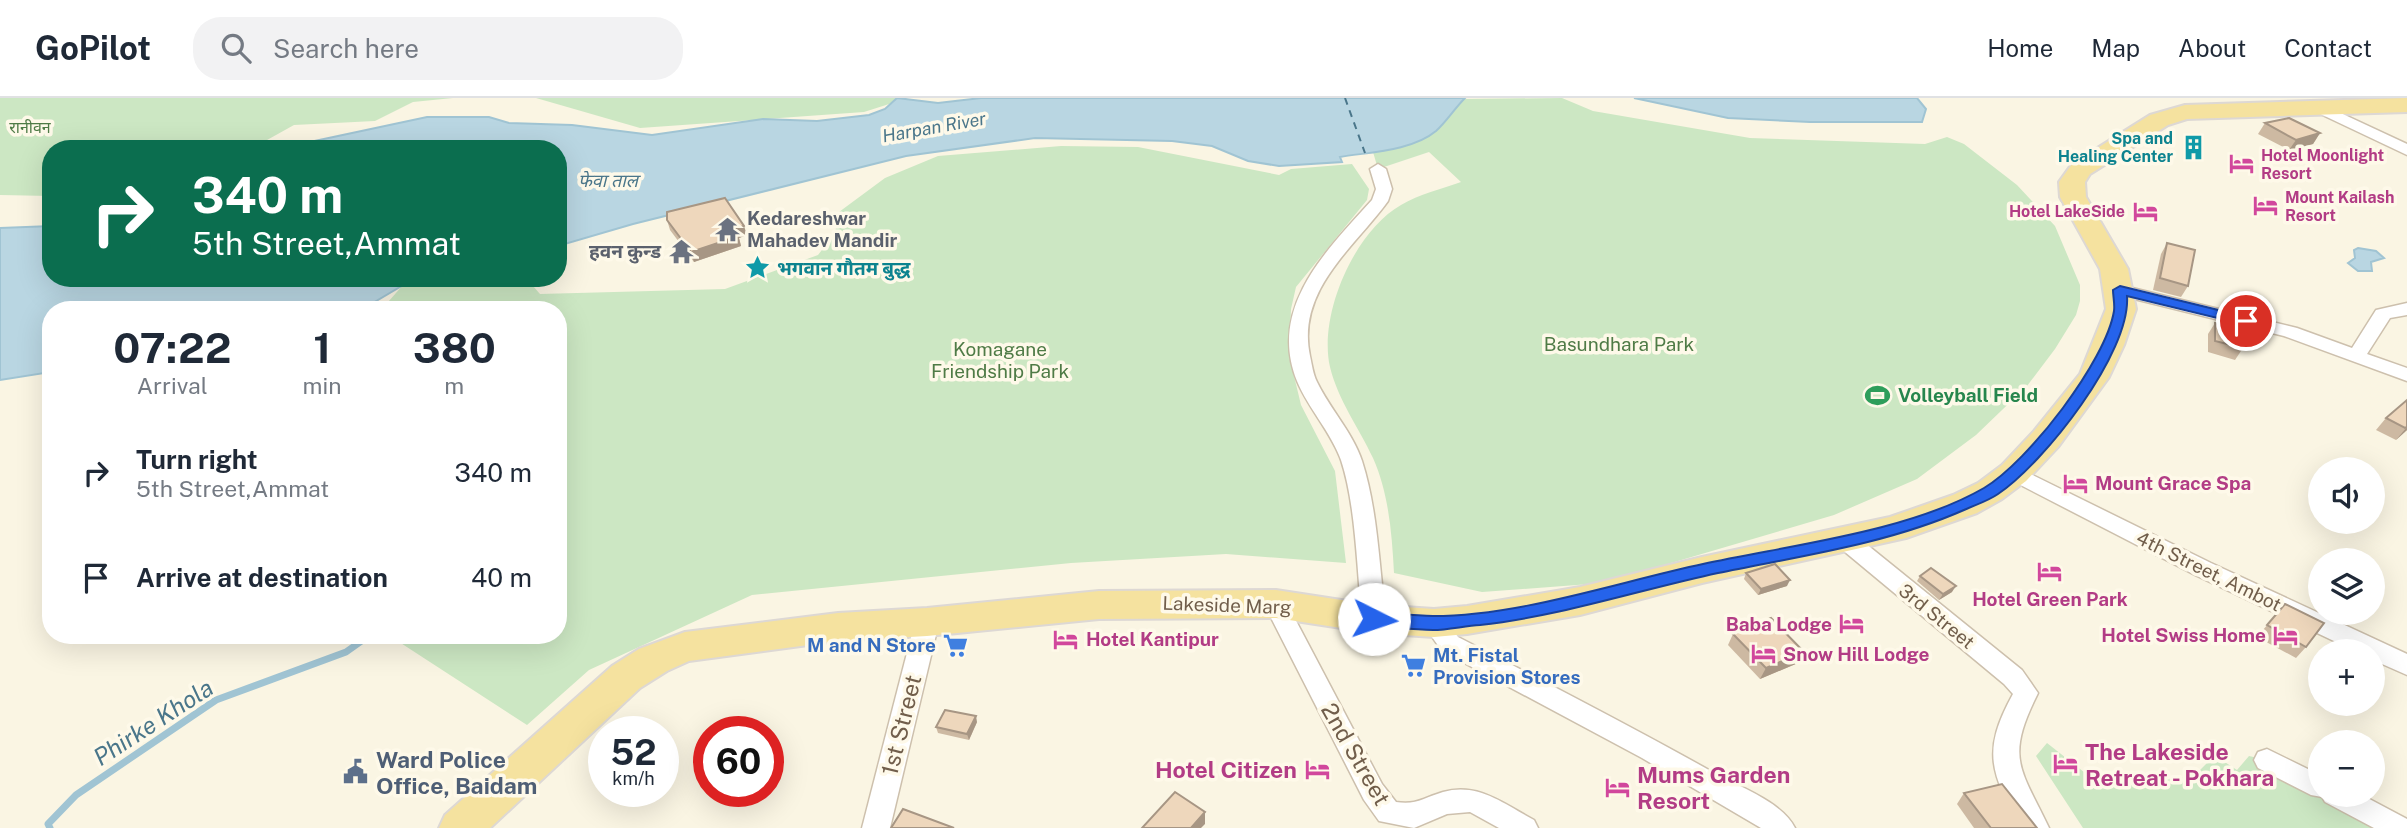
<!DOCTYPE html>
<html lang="en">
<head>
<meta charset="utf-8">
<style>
  :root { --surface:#fff; --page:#f2f2f3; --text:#1f2937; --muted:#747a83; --line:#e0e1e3 }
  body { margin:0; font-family:"Public Sans","Noto Sans Devanagari",sans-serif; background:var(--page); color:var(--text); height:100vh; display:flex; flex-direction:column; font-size:26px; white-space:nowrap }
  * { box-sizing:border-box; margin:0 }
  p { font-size:23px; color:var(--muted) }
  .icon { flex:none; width:38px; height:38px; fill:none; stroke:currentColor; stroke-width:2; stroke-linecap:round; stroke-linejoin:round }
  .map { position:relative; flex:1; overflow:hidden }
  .drawer { position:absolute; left:42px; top:203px; width:525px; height:343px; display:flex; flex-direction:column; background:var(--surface); border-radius:28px; box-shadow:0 7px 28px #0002 }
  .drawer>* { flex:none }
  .banner { position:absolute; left:42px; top:42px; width:525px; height:147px; border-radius:28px; box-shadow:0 7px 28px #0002; background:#0b6e4f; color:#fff; overflow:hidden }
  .tools { position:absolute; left:2308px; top:359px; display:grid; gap:14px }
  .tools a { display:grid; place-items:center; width:77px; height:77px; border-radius:50%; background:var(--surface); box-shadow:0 7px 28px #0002; font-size:35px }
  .speed { position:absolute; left:588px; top:618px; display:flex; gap:14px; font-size:35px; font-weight:700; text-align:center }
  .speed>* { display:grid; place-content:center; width:91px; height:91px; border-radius:50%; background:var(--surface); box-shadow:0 7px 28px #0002; line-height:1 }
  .speed small { font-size:18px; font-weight:400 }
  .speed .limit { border:10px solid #d22; background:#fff; color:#111 }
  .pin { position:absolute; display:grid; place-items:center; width:60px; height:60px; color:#fff; margin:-30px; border:4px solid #fff; border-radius:50%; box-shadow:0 2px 7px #0007 }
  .me { position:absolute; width:77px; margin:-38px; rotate:94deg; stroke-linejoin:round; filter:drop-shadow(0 0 5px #0008) }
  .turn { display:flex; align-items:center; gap:24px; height:147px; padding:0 35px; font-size:32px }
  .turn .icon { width:91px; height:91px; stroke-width:2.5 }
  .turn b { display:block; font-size:49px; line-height:60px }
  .eta { display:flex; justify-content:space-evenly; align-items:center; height:119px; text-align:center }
  .eta b { font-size:42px; font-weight:700; line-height:49px }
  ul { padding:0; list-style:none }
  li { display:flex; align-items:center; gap:21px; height:105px; padding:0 35px }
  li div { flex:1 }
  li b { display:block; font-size:26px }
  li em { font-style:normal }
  header { display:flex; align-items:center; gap:42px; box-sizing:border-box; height:98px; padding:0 35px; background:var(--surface); border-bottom:2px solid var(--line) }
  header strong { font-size:33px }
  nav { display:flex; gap:38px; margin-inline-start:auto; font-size:24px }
  .search { width:490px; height:63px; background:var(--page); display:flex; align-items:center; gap:18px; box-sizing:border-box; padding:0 24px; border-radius:28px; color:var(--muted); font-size:26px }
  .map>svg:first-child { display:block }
</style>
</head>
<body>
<header>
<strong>GoPilot</strong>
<div class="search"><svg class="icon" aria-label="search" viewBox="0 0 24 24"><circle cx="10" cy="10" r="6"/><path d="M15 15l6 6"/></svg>Search here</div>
<nav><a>Home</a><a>Map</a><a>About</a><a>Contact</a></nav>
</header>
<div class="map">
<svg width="2407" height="730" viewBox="0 0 2407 730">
  <rect width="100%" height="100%" fill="#faf5e3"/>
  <g fill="#cce7c3">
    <polygon points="0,0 453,0 413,4 375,23 294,27 251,51 51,51 51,98 0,97"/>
    <polygon points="536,0 908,0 864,14 640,30"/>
    <path d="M1562,0L1593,13L1750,40L1925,46L1947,39L1964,46L2017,87L2055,128L2080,187V203L2076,217L2055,251L2027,288L1976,337L1917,381L1834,417L1603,485L1482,494L1394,475C1392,437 1389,396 1373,360C1359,330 1338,302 1330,269C1318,216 1355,133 1401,107C1419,96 1442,91 1461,84L1429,54L1378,71L1373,54L1405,47L1435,33L1464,1Z"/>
    <polygon points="1061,48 1138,49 1279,77 1291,71 1352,66 1369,91 1367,102 1296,189 1291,211 1289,257 1301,307 1335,373 1346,465 1226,456 1071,465 752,497 589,572 527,627 393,540 397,537 558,537 558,212 381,212 403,187 435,180 526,180 540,196 725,191 818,157 835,135 839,114 885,80 938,58"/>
    <polygon points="2047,645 2089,678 2193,679 2208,664 2211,655 2237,672 2249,658 2267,662 2320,689 2320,696 2399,730 2083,730 2036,658"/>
  </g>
  <g fill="#b9d6e2" stroke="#a0c4d3" stroke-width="2">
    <path d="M897,0L938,5L981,0H1465C1455,10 1446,24 1436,33C1412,53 1369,54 1340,59L1342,64L1279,68L1248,63L1212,48L1172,43L1035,40L906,58L633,126L558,148V51H277L427,19H489L509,25L572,27L652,37L763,21L817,23L869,17L885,11Z"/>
    <polygon points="1634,0 1917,0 1926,11 1922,24 1810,24 1728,20"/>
    <polygon points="51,128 51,180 415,180 361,212 51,212 51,274 0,282 0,130"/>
    <polygon points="2358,150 2376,153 2384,160 2371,164 2372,173 2358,173 2348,165 2355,160 2354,152"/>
  </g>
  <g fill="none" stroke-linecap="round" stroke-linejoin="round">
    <polyline stroke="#a0c4d3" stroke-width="7" points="50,730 48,726 76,697 216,602 346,554 370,537"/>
    <polyline stroke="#4a768a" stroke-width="2" stroke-dasharray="7 6" stroke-linecap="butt" points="1345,0 1365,55"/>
    <defs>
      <g id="minor">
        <polygon points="2317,4 2407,46 2407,57 2312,12 2309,9"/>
        <path d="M1378,66L1386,71L1392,91L1388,103C1354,150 1296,192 1310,258C1312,267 1313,276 1317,284C1330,311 1353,335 1362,363C1378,413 1379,469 1386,521L1382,527L1374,530L1366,527L1362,521C1357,473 1356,407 1341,362C1331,334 1308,310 1297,283C1267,209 1328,151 1372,102L1376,91L1370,71Z"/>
        <polygon points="2120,187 2297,230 2352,250 2376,212 2407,205 2407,217 2390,220 2367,256 2407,270 2407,283 2284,238 2114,196 2111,192 2114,188"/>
        <polygon points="2014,368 2211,465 2407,556 2407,577 2373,562 2373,553 2355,553 2195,477 2007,380 2003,375 2007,370"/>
        <path d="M1847,435L1855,437L2022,572L2038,595C2005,661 2020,669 2049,730H2021C1991,675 1981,654 2013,596L2004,586L1839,449L1836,443L1839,437Z"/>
        <path d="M1276,497L1284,500L1382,686L1396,704C1417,707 1423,700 1443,694C1478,684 1504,706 1534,722L1538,730H1499L1470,714L1447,716L1414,730L1379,723L1364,702L1264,506L1268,500Z"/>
        <polygon points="927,515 935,518 939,524 890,730 862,730 915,524 919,518"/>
        <path d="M1434,516L1442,519L1458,539C1545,584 1631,628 1716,676C1740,689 1782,704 1795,730H1761L1642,660L1442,553L1422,525L1426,519Z"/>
        <polygon points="2267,651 2320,677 2320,696 2360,696 2407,721 2407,730 2374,730 2325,704 2322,699 2311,697 2258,670 2254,662 2258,654"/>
      </g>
      <polygon id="primary" points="2407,0 2407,14 2187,21 2168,27 2090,76 2085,84 2086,99 2128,171 2136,211 2124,247 2109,279 2058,349 2026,383 2002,401 1977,415 1906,440 1702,485 1580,517 1467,536 1434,539 1374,535 1276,520 1099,521 927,538 838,543 689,563 667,573 640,590 490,730 439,730 445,717 612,568 639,551 685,534 838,515 927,510 1099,493 1276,492 1374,507 1434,511 1467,508 1580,489 1702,459 1890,419 1953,397 1978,385 2002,367 2034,333 2080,276 2106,211 2100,171 2060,99 2059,84 2072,66 2150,17 2185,7"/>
    </defs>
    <use href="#minor" stroke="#cdc0ad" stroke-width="3"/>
    <use href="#primary" stroke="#ddd8d4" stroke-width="4"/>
    <use href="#minor" fill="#fff" fill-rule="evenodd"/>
    <use href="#primary" fill="#f5e29f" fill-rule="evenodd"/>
  </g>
  <g fill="#cdb9a2">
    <polygon points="2265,25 2320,35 2313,46 2289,52 2258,36"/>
    <polygon points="667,122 747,137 739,140 741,148 694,164 670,132"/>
    <polygon points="2167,145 2188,188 2181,199 2153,192 2161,156"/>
    <polygon points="2215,225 2243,250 2235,262 2208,254 2208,236"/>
    <polygon points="2407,302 2407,332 2396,342 2376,332 2386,320"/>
    <polygon points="1746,475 1787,488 1758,497 1744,481"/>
    <polygon points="1920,478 1952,494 1939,502 1917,483"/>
    <polygon points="2285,506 2306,549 2296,560 2257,539"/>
    <polygon points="1733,536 1804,554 1798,565 1760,581 1728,547"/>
    <polygon points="977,624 969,642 938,635 936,629"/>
    <polygon points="1964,695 2037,730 1974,730 1957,706"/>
  </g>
  <g fill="#a79684">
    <polygon points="2320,35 2313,46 2289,52 2296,42"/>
    <polygon points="744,128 747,137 739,140 741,148 694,164 691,154 733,131"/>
    <polygon points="2407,329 2407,332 2396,342"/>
    <polygon points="1790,482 1787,488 1758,497 1761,491"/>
    <polygon points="1956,488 1952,494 1939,502 1943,496"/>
    <polygon points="1804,554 1798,565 1760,581 1766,570"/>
    <polygon points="976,618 977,624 969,642 967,636"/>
    <polygon points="1205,714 1205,726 1201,730 1191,730"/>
  </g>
  <g fill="#eed7bc" stroke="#a79684" stroke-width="2">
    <polygon points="2289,20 2320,35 2296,42 2265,25"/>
    <polygon points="725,100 744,128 733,131 739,138 691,154 667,122 667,114"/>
    <polygon points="2167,145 2195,152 2188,188 2160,180"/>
    <polygon points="2215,225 2243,232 2243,250 2215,243"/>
    <polygon points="2407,302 2407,329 2405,330 2386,320"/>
    <polygon points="1775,466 1790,482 1761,491 1746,475"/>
    <polygon points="1931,470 1956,488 1943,496 1920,478"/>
    <polygon points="2285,506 2324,525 2306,549 2267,527"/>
    <polygon points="1771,520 1804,554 1766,570 1733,536"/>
    <polygon points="945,612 976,618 967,636 936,629"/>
    <polygon points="2002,686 2037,730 1991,730 1964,695"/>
    <polygon points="1175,694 1205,714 1191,730 1142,730"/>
    <polygon points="903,711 954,730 891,730"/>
  </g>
  <path fill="#2563eb" stroke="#184099" stroke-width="2" d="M2120,188L2251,220L2253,223L2246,227L2127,198C2131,255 2044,365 1998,396C1988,403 1975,407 1964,412C1887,446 1800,458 1718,475C1639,492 1561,518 1480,527C1464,528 1448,532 1433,532C1413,532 1394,529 1374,528L1368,526L1366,521L1368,516L1374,514C1394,515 1413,518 1433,518C1520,518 1618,484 1703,466C1790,447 1908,434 1984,390C2028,364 2106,263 2114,213C2115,206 2113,198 2113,192Z"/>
  <defs>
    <symbol id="building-bare" viewBox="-9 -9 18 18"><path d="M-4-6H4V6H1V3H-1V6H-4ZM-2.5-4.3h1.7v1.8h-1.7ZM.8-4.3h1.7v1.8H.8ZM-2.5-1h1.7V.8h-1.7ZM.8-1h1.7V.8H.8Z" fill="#0f9aa8" stroke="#fef9e9" stroke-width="2.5" paint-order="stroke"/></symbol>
    <symbol id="hotel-bare" viewBox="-9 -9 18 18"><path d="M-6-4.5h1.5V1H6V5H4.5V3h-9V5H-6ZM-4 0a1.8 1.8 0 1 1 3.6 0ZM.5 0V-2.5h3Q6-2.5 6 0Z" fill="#d1479c" stroke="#fef9e9" stroke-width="2.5" paint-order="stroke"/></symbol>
    <symbol id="temple-bare" viewBox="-9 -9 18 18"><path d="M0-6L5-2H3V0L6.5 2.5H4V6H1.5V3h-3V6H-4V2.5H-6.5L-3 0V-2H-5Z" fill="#6b7280" stroke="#fef9e9" stroke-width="2.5" paint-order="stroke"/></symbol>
    <symbol id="sight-bare" viewBox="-9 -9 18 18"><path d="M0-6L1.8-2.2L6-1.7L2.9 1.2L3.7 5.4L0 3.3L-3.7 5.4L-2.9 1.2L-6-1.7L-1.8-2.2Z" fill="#0f9aa8" stroke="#fef9e9" stroke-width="2.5" paint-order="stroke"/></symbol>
    <symbol id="stadium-bare" viewBox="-9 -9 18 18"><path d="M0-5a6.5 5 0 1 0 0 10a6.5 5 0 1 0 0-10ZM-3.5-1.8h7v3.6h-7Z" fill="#2e9e5b" stroke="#fef9e9" stroke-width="2.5" paint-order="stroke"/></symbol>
    <symbol id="supermarket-bare" viewBox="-9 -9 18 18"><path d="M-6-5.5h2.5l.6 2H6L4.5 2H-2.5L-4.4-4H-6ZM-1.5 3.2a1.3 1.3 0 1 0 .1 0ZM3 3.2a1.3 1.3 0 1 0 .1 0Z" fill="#3f7fe0" stroke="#fef9e9" stroke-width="2.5" paint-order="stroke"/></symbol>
    <symbol id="civic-bare" viewBox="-9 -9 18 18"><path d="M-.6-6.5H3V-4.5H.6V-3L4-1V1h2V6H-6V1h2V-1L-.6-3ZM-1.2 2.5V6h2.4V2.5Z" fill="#5c6f8a" stroke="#fef9e9" stroke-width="2.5" paint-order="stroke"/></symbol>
  </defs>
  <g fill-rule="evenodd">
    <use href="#building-bare" x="2176" y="32" width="35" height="35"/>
    <use href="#hotel-bare" x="2224" y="48" width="35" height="35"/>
    <use href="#hotel-bare" x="2248" y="90" width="35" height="35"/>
    <use href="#hotel-bare" x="2128" y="96" width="35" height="35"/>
    <use href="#temple-bare" x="710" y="114" width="35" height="35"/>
    <use href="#temple-bare" x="664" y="136" width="35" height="35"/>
    <use href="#sight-bare" x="740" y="152" width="35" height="35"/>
    <use href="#stadium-bare" x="1860" y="280" width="35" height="35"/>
    <use href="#hotel-bare" x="2058" y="368" width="35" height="35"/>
    <use href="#hotel-bare" x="2032" y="456" width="35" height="35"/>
    <use href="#hotel-bare" x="1834" y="508" width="35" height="35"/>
    <use href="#hotel-bare" x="2268" y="520" width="35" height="35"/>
    <use href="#hotel-bare" x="1048" y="524" width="35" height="35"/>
    <use href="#supermarket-bare" x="938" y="530" width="35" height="35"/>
    <use href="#hotel-bare" x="1746" y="538" width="35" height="35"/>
    <use href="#supermarket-bare" x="1396" y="550" width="35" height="35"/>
    <use href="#hotel-bare" x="2048" y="648" width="35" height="35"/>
    <use href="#hotel-bare" x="1300" y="654" width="35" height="35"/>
    <use href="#civic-bare" x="338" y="656" width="35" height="35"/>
    <use href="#hotel-bare" x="1600" y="672" width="35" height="35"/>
  </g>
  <g text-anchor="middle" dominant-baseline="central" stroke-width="7" stroke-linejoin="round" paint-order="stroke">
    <g font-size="16" fill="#4f7b46" stroke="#fef9e9">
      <text x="30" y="29">रानीवन</text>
    </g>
    <g font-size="16" font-weight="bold" fill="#0d838f" stroke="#fef9e9" text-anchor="end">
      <text x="2173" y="40">Spa and<tspan x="2173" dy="18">Healing Center</tspan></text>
    </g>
    <g font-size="16" font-weight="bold" fill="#b23c85" stroke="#fef9e9" text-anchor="start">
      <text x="2261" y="57">Hotel Moonlight<tspan x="2261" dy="18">Resort</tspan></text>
      <text x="2285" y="99">Mount Kailash<tspan x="2285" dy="18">Resort</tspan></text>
      <text x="2125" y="113" text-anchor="end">Hotel LakeSide</text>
    </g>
    <g font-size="18" font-style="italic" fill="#4a768a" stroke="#fef9e9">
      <text transform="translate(934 29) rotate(-10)">Harpan River</text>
      <text x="608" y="82">फेवा ताल</text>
    </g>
    <g font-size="19" font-weight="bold" fill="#5b616d" stroke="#fef9e9" text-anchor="start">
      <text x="747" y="120">Kedareshwar<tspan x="747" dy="22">Mahadev Mandir</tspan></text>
      <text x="661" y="153" text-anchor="end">हवन कुन्ड</text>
    </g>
    <g font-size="19" font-weight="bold" fill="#0d838f" stroke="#fef9e9" text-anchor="start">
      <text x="777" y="170">भगवान गौतम बुद्ध</text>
    </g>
    <g font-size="19" fill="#4f7b46" stroke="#fef9e9">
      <text x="1619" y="246">Basundhara Park</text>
      <text x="1000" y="251">Komagane<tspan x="1000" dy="22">Friendship Park</tspan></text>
    </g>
    <g font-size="19" font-weight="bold" fill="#27864d" stroke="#fef9e9" text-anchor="start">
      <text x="1898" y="297">Volleyball Field</text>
    </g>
    <g font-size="19" font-weight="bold" fill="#b23c85" stroke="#fef9e9" text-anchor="start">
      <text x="2095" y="385">Mount Grace Spa</text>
      <text x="2050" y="501" text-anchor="middle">Hotel Green Park</text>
      <text x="1832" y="526" text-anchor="end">Baba Lodge</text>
      <text x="2266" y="537" text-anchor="end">Hotel Swiss Home</text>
      <text x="1086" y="541">Hotel Kantipur</text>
      <text x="1783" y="556">Snow Hill Lodge</text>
    </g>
    <g font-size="19" fill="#715e4b" stroke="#fef9e9">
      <text transform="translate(2209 473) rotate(26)">4th Street, Ambot</text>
      <text transform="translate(1227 507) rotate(2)">Lakeside Marg</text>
      <text transform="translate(1937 518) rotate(39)">3rd Street</text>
    </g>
    <g font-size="19" font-weight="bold" fill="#366cbe" stroke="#fef9e9" text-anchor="end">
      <text x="936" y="547">M and N Store</text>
      <text x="1433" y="557" text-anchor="start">Mt. Fistal<tspan x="1433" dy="22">Provision Stores</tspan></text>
    </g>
    <g font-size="23" fill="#715e4b" stroke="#fef9e9">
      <text transform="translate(901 627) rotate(-76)">1st Street</text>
      <text transform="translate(1356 656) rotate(60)">2nd Street</text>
    </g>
    <g font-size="23" font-weight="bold" fill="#b23c85" stroke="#fef9e9" text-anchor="start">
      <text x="2085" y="653">The Lakeside<tspan x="2085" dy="26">Retreat - Pokhara</tspan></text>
      <text x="1297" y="671" text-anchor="end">Hotel Citizen</text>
      <text x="1637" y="676">Mums Garden<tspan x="1637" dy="26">Resort</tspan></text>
    </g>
    <g font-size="23" font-weight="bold" fill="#4e5e75" stroke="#fef9e9" text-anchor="start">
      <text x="376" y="661">Ward Police<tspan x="376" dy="26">Office, Baidam</tspan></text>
    </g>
    <g font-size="24" font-style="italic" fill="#4a768a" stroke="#fef9e9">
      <text transform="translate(153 624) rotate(-33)">Phirke Khola</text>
    </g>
  </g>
</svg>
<div class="tools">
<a><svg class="icon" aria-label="sound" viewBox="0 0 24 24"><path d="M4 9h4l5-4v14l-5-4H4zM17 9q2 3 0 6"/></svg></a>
<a><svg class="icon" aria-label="layers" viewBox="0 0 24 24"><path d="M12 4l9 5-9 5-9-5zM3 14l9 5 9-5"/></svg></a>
<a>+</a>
<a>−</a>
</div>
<div class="speed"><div>52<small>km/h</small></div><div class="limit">60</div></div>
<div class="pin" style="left:2246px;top:223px;background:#d93025"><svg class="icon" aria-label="arrive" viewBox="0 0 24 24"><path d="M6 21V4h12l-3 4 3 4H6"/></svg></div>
<svg class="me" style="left:1374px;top:521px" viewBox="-20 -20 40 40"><circle r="19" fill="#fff"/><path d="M0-13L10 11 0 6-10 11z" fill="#2563eb"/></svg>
<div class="banner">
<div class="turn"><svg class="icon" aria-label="right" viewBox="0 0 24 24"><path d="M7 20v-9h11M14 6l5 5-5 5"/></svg><div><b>340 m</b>5th Street,Ammat</div></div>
</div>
<section class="drawer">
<div class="eta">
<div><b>07:22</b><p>Arrival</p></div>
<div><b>1</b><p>min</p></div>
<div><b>380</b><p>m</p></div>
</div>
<ul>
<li><svg class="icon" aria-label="right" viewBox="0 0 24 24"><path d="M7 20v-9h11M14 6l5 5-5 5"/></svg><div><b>Turn right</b><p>5th Street,Ammat</p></div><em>340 m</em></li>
<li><svg class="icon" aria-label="arrive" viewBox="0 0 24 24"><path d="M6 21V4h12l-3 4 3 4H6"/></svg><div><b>Arrive at destination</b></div><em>40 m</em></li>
</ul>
</section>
</div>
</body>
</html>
